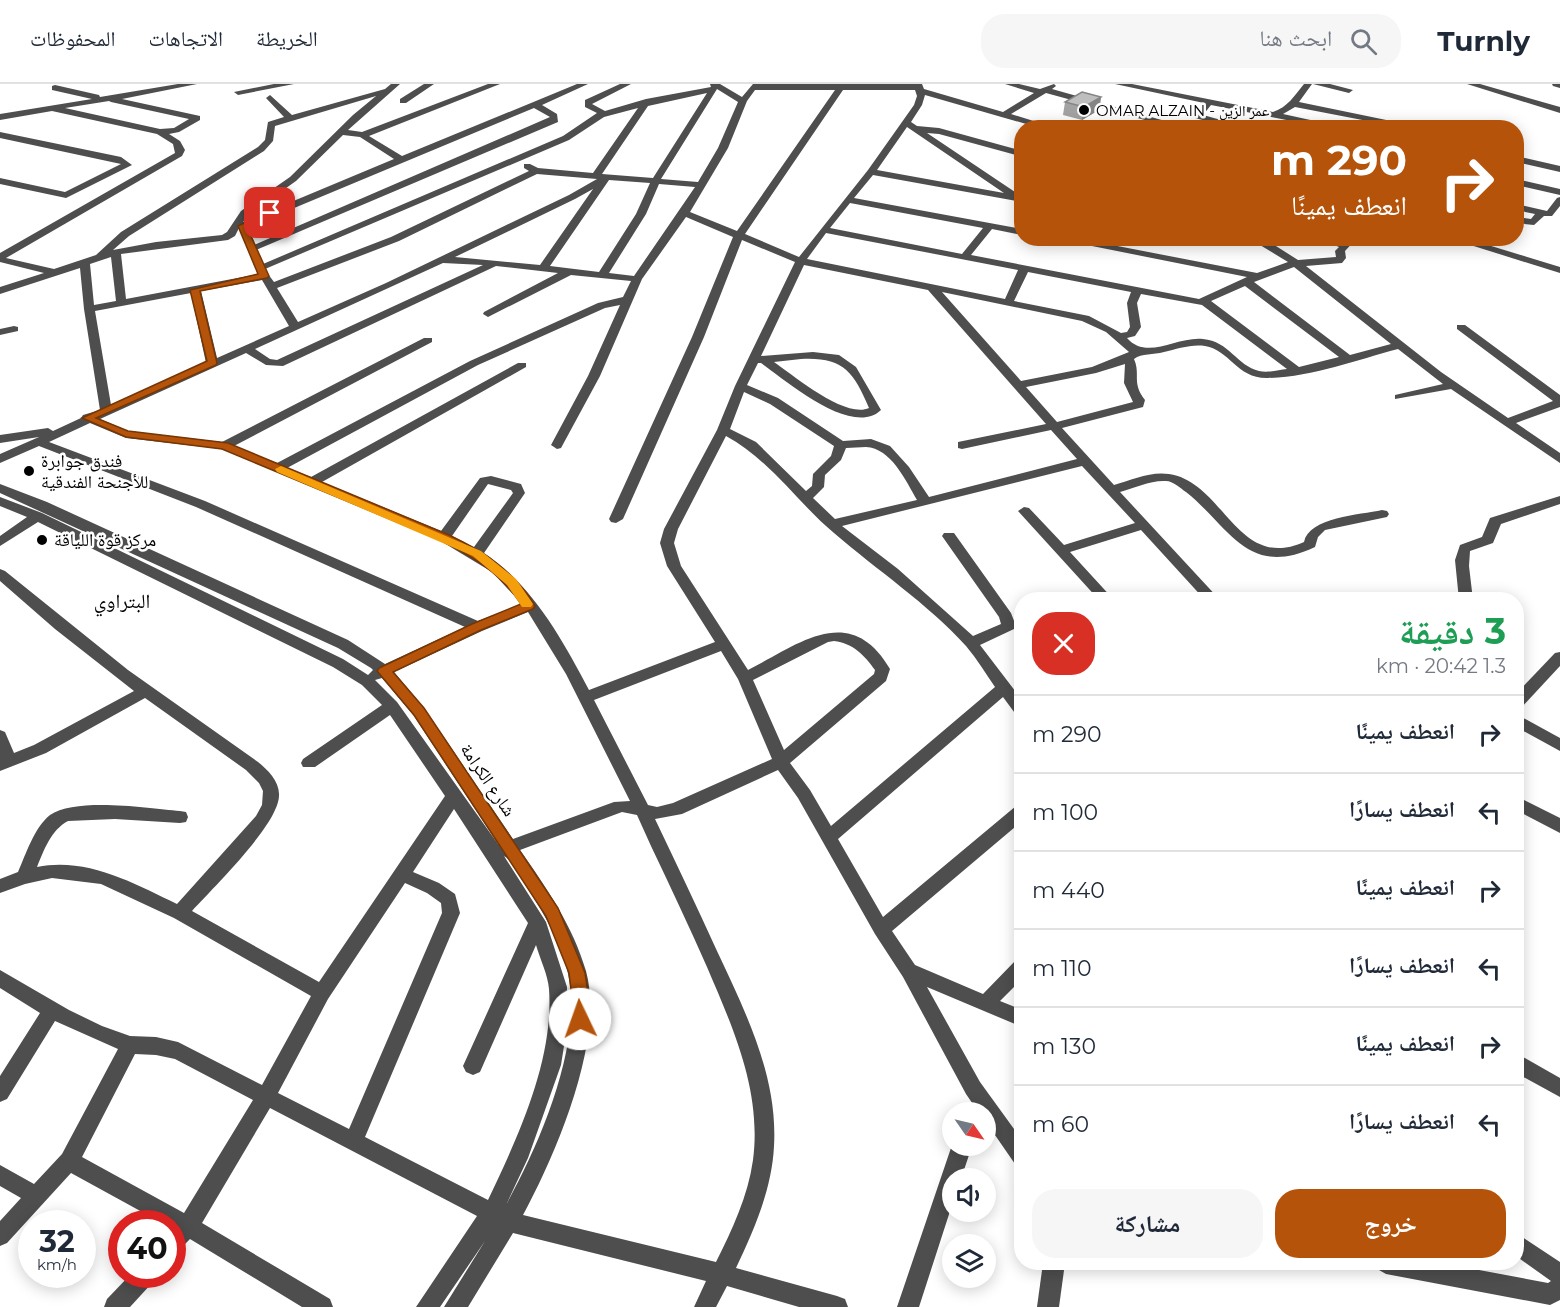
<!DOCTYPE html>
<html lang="ar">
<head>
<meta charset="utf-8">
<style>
  :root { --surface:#fff; --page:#f6f6f7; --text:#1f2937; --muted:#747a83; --line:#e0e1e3; --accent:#b45309 }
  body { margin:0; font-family:Montserrat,"Noto Naskh Arabic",sans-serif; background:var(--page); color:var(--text); direction:rtl; height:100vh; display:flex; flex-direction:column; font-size:22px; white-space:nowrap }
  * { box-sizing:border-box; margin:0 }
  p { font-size:20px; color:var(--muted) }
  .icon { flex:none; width:33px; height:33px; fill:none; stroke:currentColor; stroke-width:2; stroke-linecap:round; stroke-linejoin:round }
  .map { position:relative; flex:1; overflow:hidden; direction:ltr }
  .sheet { position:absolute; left:1014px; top:508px; width:510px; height:678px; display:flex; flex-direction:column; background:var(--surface); border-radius:24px; box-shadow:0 3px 15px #0003; direction:rtl }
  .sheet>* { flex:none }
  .hud { position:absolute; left:1014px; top:36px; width:510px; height:126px; border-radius:24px; box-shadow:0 3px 15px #0003; direction:rtl; background:#b45309; color:#fff; overflow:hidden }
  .needle { width:39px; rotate:124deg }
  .tools { position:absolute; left:942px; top:1018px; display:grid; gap:12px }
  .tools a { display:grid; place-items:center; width:54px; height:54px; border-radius:50%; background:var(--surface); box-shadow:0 3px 15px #0003; font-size:30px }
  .speed { position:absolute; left:18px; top:1126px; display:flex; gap:12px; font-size:30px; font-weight:700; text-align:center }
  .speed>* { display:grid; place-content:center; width:78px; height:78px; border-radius:50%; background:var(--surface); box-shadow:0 3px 15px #0003; line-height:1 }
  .speed small { font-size:15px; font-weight:400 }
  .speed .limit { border:9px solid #d22; background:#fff; color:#111 }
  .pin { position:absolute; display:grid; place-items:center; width:51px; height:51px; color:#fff; margin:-26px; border-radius:12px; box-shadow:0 3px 9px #0006 }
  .me { position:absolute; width:66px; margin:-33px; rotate:357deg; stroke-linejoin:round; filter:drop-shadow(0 0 4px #0008) }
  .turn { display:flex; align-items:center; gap:21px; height:126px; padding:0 18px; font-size:27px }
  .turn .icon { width:78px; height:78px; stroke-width:2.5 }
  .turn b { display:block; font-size:42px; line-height:51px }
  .round { display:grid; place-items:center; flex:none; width:63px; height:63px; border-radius:24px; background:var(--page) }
  .headline { display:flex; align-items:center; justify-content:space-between; height:102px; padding:0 18px }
  h1 { font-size:36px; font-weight:700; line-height:45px; color:#1e9e55 }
  .cta { display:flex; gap:12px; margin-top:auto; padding:12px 18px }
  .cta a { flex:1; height:69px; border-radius:24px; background:var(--accent); color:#fff; font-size:24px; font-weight:700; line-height:69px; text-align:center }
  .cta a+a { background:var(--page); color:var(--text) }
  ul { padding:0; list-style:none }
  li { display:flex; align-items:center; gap:18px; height:78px; padding:0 18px; border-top:2px solid var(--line) }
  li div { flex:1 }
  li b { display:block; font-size:22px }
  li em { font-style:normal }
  header { display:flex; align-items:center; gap:36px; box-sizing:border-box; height:84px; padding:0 30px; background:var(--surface); border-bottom:2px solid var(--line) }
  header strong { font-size:28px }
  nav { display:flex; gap:33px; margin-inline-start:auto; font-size:21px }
  .search { width:420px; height:54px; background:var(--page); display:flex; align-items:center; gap:15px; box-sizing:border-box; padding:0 21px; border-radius:24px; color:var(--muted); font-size:22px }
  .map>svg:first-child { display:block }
</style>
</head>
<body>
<header>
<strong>Turnly</strong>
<div class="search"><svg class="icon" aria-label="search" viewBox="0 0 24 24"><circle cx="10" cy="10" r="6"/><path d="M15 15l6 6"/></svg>ابحث هنا</div>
<nav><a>الخريطة</a><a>الاتجاهات</a><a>المحفوظات</a></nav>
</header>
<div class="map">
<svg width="1560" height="1223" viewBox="0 0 1560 1223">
  <rect width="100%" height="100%" fill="#fff"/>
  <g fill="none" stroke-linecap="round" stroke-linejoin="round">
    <g fill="#4e4e4e" fill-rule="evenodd">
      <path d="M178,0H197L122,15L200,32V36L179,48L169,50L180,57L185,66L182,72L6,174L54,185L96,171L121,148L258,63L265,56L268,38L284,33L266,14L270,11L292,31L385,5L391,0H400L348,46L362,48L488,0H500L369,52L402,72L577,0H588L542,21L557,30L558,38L256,166L247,164L550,33L534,24L246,144H239L235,152L228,156L121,170L126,215L264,189L268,190L274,198L391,153L529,87L524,84V80H530L538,84L593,89L638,24L604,33L569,56L265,185L256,183L563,52L597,29L585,23V16L620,0H631L592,20L605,27L646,15L711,3L710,0H720L742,13L753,0H922L924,5L1003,28L1034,9L1005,0H1019L1040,5L1054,0L1056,2L1052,5L1190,44H1174L1046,9L1011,30L1056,44H1040L925,11L922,21L911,38L917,42L939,44L1019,66L1021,68L1016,71L939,50L927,49L1015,108L1016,111L1022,112V118L873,91L854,114L1022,145V151L992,145L971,171L1199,215L1247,193L1052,154H1076L1257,189L1288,178L1260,161L1240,154L1268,157L1298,176L1336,173L1335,167L1339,163L1317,154H1334L1343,157L1346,154H1357L1345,167L1346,174L1342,179L1306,182L1441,288L1508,334L1553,317L1457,245V241H1465L1560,311V323L1516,339L1560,369V379L1451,305L1395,315V311L1443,300L1398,265C1356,276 1312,293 1268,294C1237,295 1230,266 1205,262C1191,260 1177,265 1164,268C1153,271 1142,269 1134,275C1141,291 1131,298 1145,316L1143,323L1062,344L1114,401C1131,396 1151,387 1169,390C1224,398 1237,488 1304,458C1309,433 1360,431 1382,426L1387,427L1389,430L1387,433L1325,446L1318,453L1315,463C1247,495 1230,443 1186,408C1180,404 1173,397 1166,397C1151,396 1134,404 1120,408L1220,516H1205L1141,446L1070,468L1114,516H1099L1018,427L1024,423L1029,424L1064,461L1135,439L1082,382L842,442L898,485L973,552L1001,540L999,533L942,452L944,449H954L1011,529L1016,542L1014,545L980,561L1022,616V633L1017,632L1003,613L838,755L883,833L1016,722L1022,721V737L892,847L915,881L983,910L1016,876L1022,874V895L1000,917L1022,926V943L927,903L980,998L1022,1056V1083L1015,1080L986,1038V1029H979L966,1010L903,893L875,850L798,714L778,686L682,730L655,735C676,779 697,823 717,867C746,929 778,993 774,1062C772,1105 754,1146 736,1184L837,1212L845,1215L848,1223H799L727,1202L716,1223H694L706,1197L513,1149L468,1223H444L485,1157L440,1223H416L477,1132L270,1024L202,1139L330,1215L333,1223H302L190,1155L179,1166L172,1169V1140H164L71,1089L7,1159L0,1162V1137L21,1114L0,1102V1081L34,1100L62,1070L118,965L55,937L7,1015L0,1018V992L40,929L0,904V886L69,926L102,942L130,952L156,953L178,958L262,1001L311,912L174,834L101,800L52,794L25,800L0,809V795L18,788C26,770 34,744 50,731C75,713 149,724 180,727L186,728L188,733L186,738L180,739L115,735L68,737C51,746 44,766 37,783C87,773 133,799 177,820L256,732L262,721L263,707L259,699L246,686L145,614L46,669L0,687V646L5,648L14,669L34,661L134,607L55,545L0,497V485L5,487L128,586L258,678C268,686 280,698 279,712C278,741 213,804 192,827L319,898L445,712L390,631L315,683H303L301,679L303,675L382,621L362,601L333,583L38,438L0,462V452L27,433L0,422V413L42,429L343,575L368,591L373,586L371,584L338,564L0,409V400L47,418L348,556L385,580L465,543L196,423L39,362L0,379V370L39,353L0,359V351L48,344L53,347L81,334L83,331L100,326L84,225L80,184L0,210V203L44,189L0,178V169L175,69L173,60L157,50L52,27L0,36V30L92,15L52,6V2L55,1L99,11L100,13ZM717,5L738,18L718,64L698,98L661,95ZM755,6H835L737,147L690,128L728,64L747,17ZM843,6H915L917,12L914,21L868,86L799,173L745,150ZM707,9L653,94L602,90L648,22ZM376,12L353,31L290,93L241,127L227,148L222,151L156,158L113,166L129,152L264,67L273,57L275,42ZM109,17L111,18L189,35L174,44L160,45L65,24ZM907,43L1004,109L877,86ZM343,51L360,53L394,75L243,138L248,131L296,97ZM537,90L597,95L569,111L386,199L298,238L277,204L399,157ZM609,96L650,99L636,130L599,188L550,182ZM659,100L695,103L634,192L609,189L646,130ZM593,105L540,181L455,173L575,115ZM850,119L983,144L962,170L830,144ZM686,133L733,153L692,253L609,435L611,438L616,439L623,435L704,253L742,156L795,178L735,302L717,346L664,445L660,459L667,482L715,558L589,606C562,555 533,502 484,469L525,409L521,400L491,392L480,394L441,447L322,398L526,283V279H518L311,393L287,384L478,281L605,224L620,221L588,292L551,361L557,365L561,364L600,292L642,195ZM826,149L1018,186L1005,215L807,175ZM111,173L116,217L94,221L90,180ZM443,179L483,181L277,276L270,275L255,265ZM804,181L928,206L1046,340L958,358V364L962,365L1051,346L1077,375L929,413L909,383L890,362L871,355L843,357L778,314L747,301L758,279H761C785,296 852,354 881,326L856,283L839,271L813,268L761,272ZM496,182L558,189L484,228L483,230L488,233L571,191L631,197L623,213L598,219L470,277L277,379L234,362L432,258V254H424L222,358L128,347L100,335L246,269L266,281L283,282ZM1294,183L1391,260L1350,271L1254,198ZM1028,188L1131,208L1127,219L1130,243L1127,248L1121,249L1089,232L1014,217ZM262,196L289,242L217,274L201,207ZM1245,202L1339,273L1299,283L1211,217ZM942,208L1082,237L1106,248L1129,268L1092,283L1021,297ZM191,209L206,279L111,321L95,227ZM1141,210L1202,221L1287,285C1278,286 1268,289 1259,287C1237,282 1229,257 1203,255C1177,252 1147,277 1127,254L1135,252L1141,243L1137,219ZM801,275C842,273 853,286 869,324C845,335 793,291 774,278ZM1125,280L1124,299L1133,318L1057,338L1026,303L1096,289ZM744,308L770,320L834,362L831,372L813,390L812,402L806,407L756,358L730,345ZM90,339L126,354L222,365L439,456L492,488L522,520L478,537L205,417L49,358ZM726,352C769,375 797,418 834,449C878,487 927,519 966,562C977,575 986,590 995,603L831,742L810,706L790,679L886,597L890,585C850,517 799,560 748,586L681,482L674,459L678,445ZM866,363C891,364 906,397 917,416L835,435L813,414L824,403L825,391L841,376L846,364ZM488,400L511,406L513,409L474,463L452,452ZM528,528L566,590L630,717L614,718L513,755L424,624L394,588L482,547ZM834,557C853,559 865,572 875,586L874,590L784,666L753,596L828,558ZM721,567L738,595L772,675L673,719L657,723L648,721L594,616ZM382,594L414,632L498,760L397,618L375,596ZM454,725L528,839L463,982L466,988L473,991L480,988L536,861C540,875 548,891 549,905C554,976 518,1053 488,1116L365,1053L460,829L455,810L439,799L413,788ZM622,728L637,731L651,762C670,802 689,842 707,883C733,944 762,1007 753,1076C748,1112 732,1146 716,1178L523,1131C556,1070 605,956 586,887C573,842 546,803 520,766ZM504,772C516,779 527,803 535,816C551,842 566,870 570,901C579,968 539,1061 507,1119L528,1074L561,981L567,943V903L546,838ZM405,799L427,809L441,819L442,829L349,1045L278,1009L328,915ZM135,970L156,971L175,975L253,1016L184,1129L82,1073Z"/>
      <polygon points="274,0 294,0 238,11 234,8"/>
      <polygon points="424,0 434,0 406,19 400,19 400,15"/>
      <path d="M1115,0H1132L1273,28C1288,23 1294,12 1304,0H1312L1299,18L1425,44H1404L1295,23L1283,30L1347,44H1327L1211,21L1203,31L1250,44H1233L1195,34L1194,32L1204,19Z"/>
      <polygon points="1313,0 1330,0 1353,6 1349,9"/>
      <polygon points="1467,0 1480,0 1560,23 1560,29"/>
      <polygon points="1552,0 1560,0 1560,4 1553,2"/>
      <polygon points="0,48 121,73 132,81 66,114 0,100 0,94 65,108 121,80 0,54"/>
      <polygon points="1516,72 1560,82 1560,88 1516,78"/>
      <polygon points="1516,95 1560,105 1560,111 1516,101"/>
      <polygon points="1560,113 1560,122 1552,132 1544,132 1534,141 1516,139 1516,133 1531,135 1535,130 1516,126 1516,120 1547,127 1557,114"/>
      <polygon points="1448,154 1465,154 1560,183 1560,189"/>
      <polygon points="14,242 18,243 18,247 0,251 0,245"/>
      <polygon points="1560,412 1560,420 1501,440 1493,459 1470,467 1469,482 1473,516 1459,516 1455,476 1460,461 1482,453 1490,434"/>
      <polygon points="1560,568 1560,582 1521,624 1516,625 1516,610 1555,569"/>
      <polygon points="1516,630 1560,654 1560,667 1516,643"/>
      <polygon points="1516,712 1560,734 1560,749 1516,726"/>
      <polygon points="1516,969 1560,994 1560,1013 1516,989"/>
      <polygon points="952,1061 972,1062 961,1095 952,1095 952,1121 919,1223 897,1223"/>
      <polygon points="1516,1149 1560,1178 1560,1216 1550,1221 1386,1190 1379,1186 1375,1179 1442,1179 1548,1199 1551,1197 1516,1172"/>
      <polygon points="1043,1179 1065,1179 1059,1223 1037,1223"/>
      <polygon points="130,1191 155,1191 152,1199 130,1223 104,1223 107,1215"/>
    </g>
  </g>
  <polygon fill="#a3a3a3" points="1101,13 1099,26 1082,36 1063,31 1065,18"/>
  <polygon fill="#858585" points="1101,13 1099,26 1082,36 1084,23"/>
  <polygon fill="#bebebe" stroke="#858585" stroke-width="1.5" points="1082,8 1101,13 1084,23 1065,18"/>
  <path fill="#b45309" stroke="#753606" stroke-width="1.5" d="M270,126L273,127V131L247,143L269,192L267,194L200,207L217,279L216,281L96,334L128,347L228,359L449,451C484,468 514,487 535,522L533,525L481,546L393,588L424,624L558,824L585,889L590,922L586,941L580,943L574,941L572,935L573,922L569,889L546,832L414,631L377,587L379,584L472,540L521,520C501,489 472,472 440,456L222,365L126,353L82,334L207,277L190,206L258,190L238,142Z"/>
  <polygon fill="#f59e0b" points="281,382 481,467 516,495 533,520 531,523 522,523 507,501 473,472 277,388 275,385"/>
  <g fill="#000" stroke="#fff" stroke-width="2">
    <circle cx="1084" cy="26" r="6"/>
    <circle cx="29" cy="387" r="6"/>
    <circle cx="42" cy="456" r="6"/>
  </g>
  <g text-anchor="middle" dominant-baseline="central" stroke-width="5" stroke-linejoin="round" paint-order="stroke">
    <g font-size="15" fill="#000" stroke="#fff" text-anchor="start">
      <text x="1096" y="26">OMAR ALZAIN - عمر الزين</text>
    </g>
    <g font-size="18" fill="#000" stroke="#fff" text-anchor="start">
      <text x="41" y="377">فندق جوابرة<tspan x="41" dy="21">للأجنحة الفندقية</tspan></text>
      <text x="54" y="456">مركز قوة اللياقة</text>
    </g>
    <g font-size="18" fill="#000" stroke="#fff">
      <text transform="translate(488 696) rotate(56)">شارع الكرامة</text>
    </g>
    <g font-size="20" fill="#000" stroke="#fff">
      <text x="122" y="517">البتراوي</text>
    </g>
  </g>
</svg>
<div class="tools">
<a><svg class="needle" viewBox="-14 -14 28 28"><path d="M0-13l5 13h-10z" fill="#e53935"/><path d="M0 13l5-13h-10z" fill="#747a83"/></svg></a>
<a><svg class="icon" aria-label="sound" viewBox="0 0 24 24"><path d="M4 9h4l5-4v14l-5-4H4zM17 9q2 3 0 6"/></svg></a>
<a><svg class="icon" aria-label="layers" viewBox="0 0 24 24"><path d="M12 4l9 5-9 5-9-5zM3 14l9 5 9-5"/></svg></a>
</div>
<div class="speed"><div>32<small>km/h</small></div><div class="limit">40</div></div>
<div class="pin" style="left:270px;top:129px;background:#d93025"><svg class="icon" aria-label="arrive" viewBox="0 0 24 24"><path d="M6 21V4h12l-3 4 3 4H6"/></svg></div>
<svg class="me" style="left:580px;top:935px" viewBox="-20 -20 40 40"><circle r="19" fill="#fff"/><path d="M0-13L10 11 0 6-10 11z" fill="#b45309"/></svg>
<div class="hud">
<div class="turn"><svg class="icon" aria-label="right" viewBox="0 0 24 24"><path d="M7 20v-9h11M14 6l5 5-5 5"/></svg><div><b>290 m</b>انعطف يمينًا</div></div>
</div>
<section class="sheet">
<div class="headline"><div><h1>3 دقيقة</h1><p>1.3 km · 20:42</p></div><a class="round" style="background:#d93025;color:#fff"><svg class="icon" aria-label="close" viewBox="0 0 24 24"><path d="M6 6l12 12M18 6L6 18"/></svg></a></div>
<ul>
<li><svg class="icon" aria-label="right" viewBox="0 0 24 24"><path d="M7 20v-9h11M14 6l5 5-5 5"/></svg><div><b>انعطف يمينًا</b></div><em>290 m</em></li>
<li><svg class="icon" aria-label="left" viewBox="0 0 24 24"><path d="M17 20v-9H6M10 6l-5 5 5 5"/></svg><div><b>انعطف يسارًا</b></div><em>100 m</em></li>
<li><svg class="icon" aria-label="right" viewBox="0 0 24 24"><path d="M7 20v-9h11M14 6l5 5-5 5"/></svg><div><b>انعطف يمينًا</b></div><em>440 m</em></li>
<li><svg class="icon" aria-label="left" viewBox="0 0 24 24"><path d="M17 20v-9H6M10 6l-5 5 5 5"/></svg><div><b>انعطف يسارًا</b></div><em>110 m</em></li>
<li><svg class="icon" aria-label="right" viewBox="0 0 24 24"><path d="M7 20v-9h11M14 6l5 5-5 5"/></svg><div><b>انعطف يمينًا</b></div><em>130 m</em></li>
<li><svg class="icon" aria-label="left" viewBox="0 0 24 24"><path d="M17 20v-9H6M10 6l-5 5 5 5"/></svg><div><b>انعطف يسارًا</b></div><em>60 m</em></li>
</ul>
<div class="cta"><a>خروج</a><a>مشاركة</a></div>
</section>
</div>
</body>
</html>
